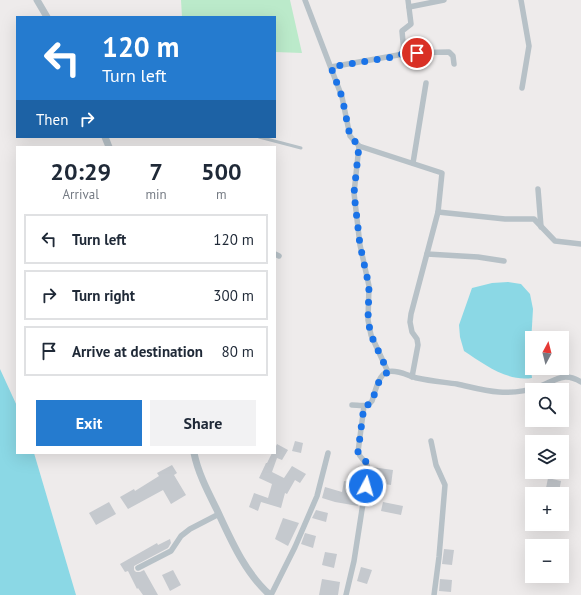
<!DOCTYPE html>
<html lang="en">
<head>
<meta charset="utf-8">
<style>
  :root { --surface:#fff; --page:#f2f2f3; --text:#1f2937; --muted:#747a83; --line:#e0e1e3; --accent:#257bcf }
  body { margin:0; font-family:"PT Sans",sans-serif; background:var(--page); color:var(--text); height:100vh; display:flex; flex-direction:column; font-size:15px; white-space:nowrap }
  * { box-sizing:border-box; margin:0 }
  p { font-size:13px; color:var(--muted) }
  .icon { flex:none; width:22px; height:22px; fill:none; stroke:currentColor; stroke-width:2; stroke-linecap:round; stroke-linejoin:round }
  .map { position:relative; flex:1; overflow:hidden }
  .sheet { position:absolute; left:16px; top:146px; width:260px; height:308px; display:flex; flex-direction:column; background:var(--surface); border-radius:0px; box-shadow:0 4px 16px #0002 }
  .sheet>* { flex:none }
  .banner { position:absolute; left:16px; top:16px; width:260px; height:122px; border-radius:0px; box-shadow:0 4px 16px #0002; background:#257bcf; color:#fff; overflow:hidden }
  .needle { width:26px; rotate:7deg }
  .tools { position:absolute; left:525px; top:331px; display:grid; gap:8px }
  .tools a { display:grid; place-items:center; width:44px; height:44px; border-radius:0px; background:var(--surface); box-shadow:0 4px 16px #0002; font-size:20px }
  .pin { position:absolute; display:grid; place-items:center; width:34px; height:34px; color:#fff; margin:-17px; border:2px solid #fff; border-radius:50%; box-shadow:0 1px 4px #0007 }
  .me { position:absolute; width:44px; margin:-22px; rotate:6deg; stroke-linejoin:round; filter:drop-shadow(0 0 3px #0008) }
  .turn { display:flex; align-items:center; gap:14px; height:84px; padding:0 20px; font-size:18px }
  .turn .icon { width:52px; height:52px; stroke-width:2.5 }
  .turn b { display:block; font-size:28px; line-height:34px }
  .then { display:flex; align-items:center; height:38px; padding:0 20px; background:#0003; gap:8px; font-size:15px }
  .eta { display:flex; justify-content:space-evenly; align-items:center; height:68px; text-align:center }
  .eta b { font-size:24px; font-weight:800; line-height:28px }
  .action { display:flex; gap:8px; margin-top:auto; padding:8px 20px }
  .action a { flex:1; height:46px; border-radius:0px; background:var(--accent); color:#fff; font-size:16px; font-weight:800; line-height:46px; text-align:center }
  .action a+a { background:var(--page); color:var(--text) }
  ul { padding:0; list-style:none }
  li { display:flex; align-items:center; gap:12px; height:50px; margin:0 8px 6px; padding:0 12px; border:2px solid var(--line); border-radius:0px }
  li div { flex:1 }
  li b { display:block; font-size:15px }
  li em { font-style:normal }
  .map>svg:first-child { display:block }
</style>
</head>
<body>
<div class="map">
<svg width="581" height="595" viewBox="0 0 581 595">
  <rect width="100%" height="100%" fill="#eeebeb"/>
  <polygon fill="#bbeaca" points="181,0 290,0 302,53 275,52 275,17 182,17"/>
  <g fill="#8bd8e5">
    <path d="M508,282L521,284L530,294L533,309L530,360L532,378C507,382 484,364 464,351L460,337L459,325L472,288L492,283Z"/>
    <polygon points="0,369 17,406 17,453 34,453 76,595 0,595"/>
  </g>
  <g fill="#c5c9ce">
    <polygon points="295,441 303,443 301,453 292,451"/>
    <polygon points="277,444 288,450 282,460 277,458 272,472 284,478 292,466 306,474 300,483 295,480 287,494 285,493 281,508 261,502 258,511 249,507 254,493 268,498 272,484 259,478 266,463 267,463 272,453 275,453 275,448"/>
    <polygon points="172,465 177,473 174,475 186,495 171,504 163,490 128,509 120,497 134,489 135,491 159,476 157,473"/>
    <polygon points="372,467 393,470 391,485 371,482"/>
    <polygon points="548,478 561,481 559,492 546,488"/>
    <polygon points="344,481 362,484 358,506 335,502 322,498 325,487 342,492"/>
    <polygon points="109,502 116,514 96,525 89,513"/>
    <polygon points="383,502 403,506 401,515 381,511"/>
    <polygon points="316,510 328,513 326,522 312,518"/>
    <polygon points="283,518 299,523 288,546 275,539"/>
    <polygon points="305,533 316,536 313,548 301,544"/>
    <polygon points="170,539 171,543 168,548 134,566 134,570 136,572 140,572 144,570 158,595 143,595 138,588 137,589 128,571 125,572 120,564 157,543 158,545"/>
    <polygon points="444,549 454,550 452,565 442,564"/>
    <polygon points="325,552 337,554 334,568 322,565"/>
    <polygon points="361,567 372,570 367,584 357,581"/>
    <polygon points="173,570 181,585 170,591 162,575"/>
    <polygon points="322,579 340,582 338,595 319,595"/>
    <polygon points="440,579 452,580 451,592 439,591"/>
  </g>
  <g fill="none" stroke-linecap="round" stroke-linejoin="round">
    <polyline stroke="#b7c1c7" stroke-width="3" points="259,137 301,148"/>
    <g stroke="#b7c1c7" stroke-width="5.5">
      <polyline points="305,0 342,97 350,136 359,146 442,173 438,212"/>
      <polyline points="521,0 529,46 522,88"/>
      <polyline points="409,7 444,0"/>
      <polyline points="404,53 449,52 453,56 454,64"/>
      <polyline points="331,67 398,55 404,53 402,31 411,24 408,0"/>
      <polyline points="359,146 354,193 360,245 369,286 368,320 371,335 388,372"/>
      <polyline points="413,163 426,83"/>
      <polyline points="538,189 541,227"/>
      <polyline points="275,254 279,256"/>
      <polyline points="427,254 478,257 504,261"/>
      <polyline points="412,377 418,345 417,339 412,332 410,322 411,314 438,212 505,219 534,219 555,241 581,244"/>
      <path d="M352,405C359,405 367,408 372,401C375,393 378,375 387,372C396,369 409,376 417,378C430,381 443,382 457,384C471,387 484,391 499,392C512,393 526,391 538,387C555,381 563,371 581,382"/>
      <polyline points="431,441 436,465 445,485 439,557 434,595"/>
      <polyline points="138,568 171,551 181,536 190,529 219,514"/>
      <polyline points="271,595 295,547 317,496 328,453"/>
      <path d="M346,595L354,561L368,471C368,460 361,461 358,452L364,406"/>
    </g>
    <g stroke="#b7c1c7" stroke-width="7">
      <polyline points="37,0 47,17"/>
      <polyline points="105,137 109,147"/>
      <path d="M194,453C198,473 208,492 217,510C231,540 245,573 270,595"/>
    </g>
  </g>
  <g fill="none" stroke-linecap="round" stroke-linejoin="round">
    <path stroke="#1a73e8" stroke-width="7" stroke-dasharray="0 12.6" d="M366,486C367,479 371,469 366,462C364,458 359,457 358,452L364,406L370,404L372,401C376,391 378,377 388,372L371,335L368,320L369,286L360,245L354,193L359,146L350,136L342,97L331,67L398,56L404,53H417"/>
  </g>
</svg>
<div class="tools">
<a><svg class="needle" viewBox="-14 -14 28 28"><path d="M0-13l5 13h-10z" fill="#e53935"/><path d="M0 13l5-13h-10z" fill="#747a83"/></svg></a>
<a><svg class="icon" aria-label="search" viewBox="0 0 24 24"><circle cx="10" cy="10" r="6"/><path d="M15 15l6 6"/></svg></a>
<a><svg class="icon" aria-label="layers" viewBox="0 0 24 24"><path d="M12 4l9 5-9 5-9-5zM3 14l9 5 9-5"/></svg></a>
<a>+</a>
<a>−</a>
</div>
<div class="pin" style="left:417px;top:53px;background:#d93025"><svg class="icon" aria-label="arrive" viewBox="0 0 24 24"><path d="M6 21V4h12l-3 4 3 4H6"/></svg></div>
<svg class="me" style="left:366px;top:486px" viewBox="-20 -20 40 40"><circle r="17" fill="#1a73e8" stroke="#fff" stroke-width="3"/><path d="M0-11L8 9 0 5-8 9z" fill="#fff"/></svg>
<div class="banner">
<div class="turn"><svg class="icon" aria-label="left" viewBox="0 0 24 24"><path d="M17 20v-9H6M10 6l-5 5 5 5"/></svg><div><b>120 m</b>Turn left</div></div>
<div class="then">Then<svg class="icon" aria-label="right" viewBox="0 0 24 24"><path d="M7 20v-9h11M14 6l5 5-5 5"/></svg></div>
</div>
<section class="sheet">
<div class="eta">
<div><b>20:29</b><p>Arrival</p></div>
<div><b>7</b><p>min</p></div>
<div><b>500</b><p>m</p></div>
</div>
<ul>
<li><svg class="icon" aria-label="left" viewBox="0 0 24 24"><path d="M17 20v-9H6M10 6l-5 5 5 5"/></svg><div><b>Turn left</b></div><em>120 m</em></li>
<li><svg class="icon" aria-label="right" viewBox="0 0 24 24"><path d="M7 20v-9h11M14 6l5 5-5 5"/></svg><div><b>Turn right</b></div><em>300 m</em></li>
<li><svg class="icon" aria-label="arrive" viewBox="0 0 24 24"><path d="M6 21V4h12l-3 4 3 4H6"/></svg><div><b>Arrive at destination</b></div><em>80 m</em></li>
</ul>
<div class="action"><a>Exit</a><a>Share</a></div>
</section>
</div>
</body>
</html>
